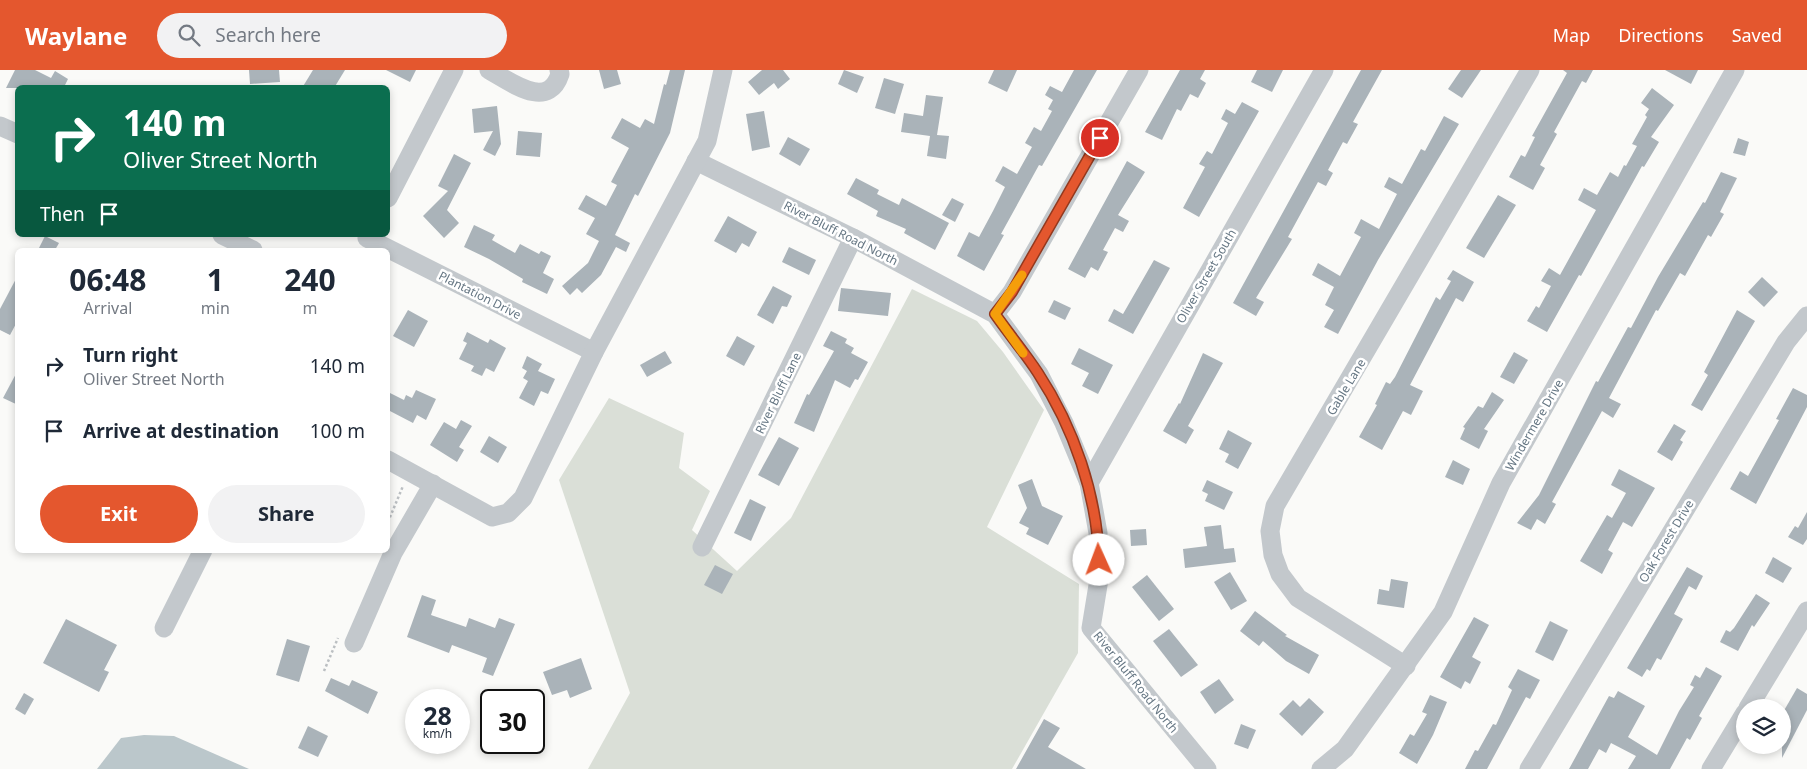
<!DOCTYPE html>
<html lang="en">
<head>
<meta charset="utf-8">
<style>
  :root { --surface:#fff; --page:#f2f2f3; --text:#1f2937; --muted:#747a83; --accent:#e4572e }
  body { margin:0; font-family:"Noto Sans",sans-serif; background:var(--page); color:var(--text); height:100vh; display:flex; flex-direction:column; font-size:19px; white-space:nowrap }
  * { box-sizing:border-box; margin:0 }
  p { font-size:16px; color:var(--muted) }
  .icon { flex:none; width:28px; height:28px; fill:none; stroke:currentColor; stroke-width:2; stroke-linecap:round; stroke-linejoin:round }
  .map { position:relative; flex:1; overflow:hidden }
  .side { position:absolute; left:15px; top:178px; width:375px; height:305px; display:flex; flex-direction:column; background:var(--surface); border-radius:8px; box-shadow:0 2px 8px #0003 }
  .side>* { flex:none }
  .top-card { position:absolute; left:15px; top:15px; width:375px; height:152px; border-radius:8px; box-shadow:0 2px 8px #0003; background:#0b6e4f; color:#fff; overflow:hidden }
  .controls { position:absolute; left:1736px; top:629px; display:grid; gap:10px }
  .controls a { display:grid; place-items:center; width:55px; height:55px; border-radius:50%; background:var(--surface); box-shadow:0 2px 8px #0003; font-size:25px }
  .speed { position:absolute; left:405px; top:619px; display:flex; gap:10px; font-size:25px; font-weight:700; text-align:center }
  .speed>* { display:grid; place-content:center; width:65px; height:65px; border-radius:50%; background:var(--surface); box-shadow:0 2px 8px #0003; line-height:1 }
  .speed small { font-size:12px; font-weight:400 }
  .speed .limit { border:2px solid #111; border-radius:8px; background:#fff; color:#111 }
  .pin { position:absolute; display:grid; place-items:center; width:42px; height:42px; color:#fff; margin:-21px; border:2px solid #fff; border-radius:50%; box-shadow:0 1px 5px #0007 }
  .me { position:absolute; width:55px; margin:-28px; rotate:358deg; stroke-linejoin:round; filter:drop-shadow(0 0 4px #0008) }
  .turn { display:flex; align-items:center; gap:18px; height:105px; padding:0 25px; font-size:22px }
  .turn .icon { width:65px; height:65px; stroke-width:2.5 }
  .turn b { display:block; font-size:35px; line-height:42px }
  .then { display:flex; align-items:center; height:48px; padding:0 25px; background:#0003; gap:10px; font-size:19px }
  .eta { display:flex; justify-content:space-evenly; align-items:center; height:85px; text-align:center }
  .eta b { font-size:30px; font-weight:700; line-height:35px }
  .cta { display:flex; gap:10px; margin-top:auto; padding:10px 25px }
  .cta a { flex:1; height:58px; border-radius:30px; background:var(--accent); color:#fff; font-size:20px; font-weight:700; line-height:58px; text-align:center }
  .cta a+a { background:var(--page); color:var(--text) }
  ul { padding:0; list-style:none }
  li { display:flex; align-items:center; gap:15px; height:65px; padding:0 25px }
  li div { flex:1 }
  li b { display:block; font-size:19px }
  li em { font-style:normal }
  header { display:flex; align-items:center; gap:30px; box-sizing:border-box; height:70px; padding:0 25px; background:var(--accent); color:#fff }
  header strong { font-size:24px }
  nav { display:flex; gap:28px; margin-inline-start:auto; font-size:18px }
  .search { width:350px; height:45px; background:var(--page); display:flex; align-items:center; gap:12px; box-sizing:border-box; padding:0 18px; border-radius:28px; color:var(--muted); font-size:19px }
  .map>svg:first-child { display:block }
</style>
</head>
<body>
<header>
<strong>Waylane</strong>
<div class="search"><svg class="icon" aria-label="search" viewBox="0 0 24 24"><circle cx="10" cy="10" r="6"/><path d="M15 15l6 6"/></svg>Search here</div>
<nav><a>Map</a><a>Directions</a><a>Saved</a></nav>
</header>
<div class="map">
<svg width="1807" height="699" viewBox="0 0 1807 699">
  <rect width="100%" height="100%" fill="#fafaf8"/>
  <polygon fill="#dadfd7" points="912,219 977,251 1003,282 1044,340 987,457 1079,514 1078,583 1012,699 588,699 630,623 559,410 609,328 684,363 679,398 710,421 692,460 737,501 791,448"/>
  <polygon fill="#bbc7cb" points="144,665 174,666 249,699 97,699 121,668"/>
  <g fill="#aab3b9">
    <polygon points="15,0 35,0 51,8 55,1 68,9 65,15 70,18 6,18"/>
    <polygon points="249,0 279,0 280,12 250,14"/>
    <polygon points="313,0 345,0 334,18 302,18"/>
    <polygon points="386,0 416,0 410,12"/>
    <polygon points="599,0 617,0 621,14 604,19"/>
    <polygon points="670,0 685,0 670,63 638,126 635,124 615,165 630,173 626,182 616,177 601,205 582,223 577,218 570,225 562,216 588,193 599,171 586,164 595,148 578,139 586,125 606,136 617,115 611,112 629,78 611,68 622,48 640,58 645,49 654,54 664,14 666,15"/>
    <polygon points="762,0 783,0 790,9 778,19 774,13 759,25 748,12"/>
    <polygon points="844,0 864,7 857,23 838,14"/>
    <polygon points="994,0 1017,0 1007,22 988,13"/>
    <polygon points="1074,0 1097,0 1042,96 1039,95 1001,164 1004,165 984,201 957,186 969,162 979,167 993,141 1005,117 995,111 1003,96 1017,104 1032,77 1025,73 1034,57 1041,61 1052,41 1048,39 1053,30 1045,25 1050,16 1062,22"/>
    <polygon points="1180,0 1205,0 1200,9 1206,13 1198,28 1190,24 1181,41 1177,39 1162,70 1145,62"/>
    <polygon points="1257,0 1283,0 1272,22 1251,12"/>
    <polygon points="1361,0 1382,0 1353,52 1358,54 1347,74 1343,72 1328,100 1333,103 1326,116 1318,112 1288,167 1292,169 1256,228 1264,232 1256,246 1233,233"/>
    <polygon points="1461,0 1481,0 1462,28 1448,19"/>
    <polygon points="1563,0 1593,0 1586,13 1582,11 1554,62 1557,64 1540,95 1545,98 1533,120 1509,107 1521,85 1525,87 1535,67 1532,66 1567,3"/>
    <polygon points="1665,0 1698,0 1691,14"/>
    <polygon points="884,8 904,14 895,44 875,38"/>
    <polygon points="1652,18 1674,35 1651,67 1659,72 1644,97 1642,96 1581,206 1579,205 1547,262 1527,251 1536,236 1539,238 1551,216 1541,211 1549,198 1560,205 1596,140 1578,130 1584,118 1597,125 1610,102 1618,107 1624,95 1626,96 1637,76 1632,74 1647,47 1645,45 1649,39 1641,33"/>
    <polygon points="926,25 943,27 937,65 949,66 946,89 927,86 930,66 901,62 904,43 923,46"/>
    <polygon points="1242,32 1259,41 1199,147 1183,138 1205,97 1199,94 1207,81 1212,84 1228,53 1221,49 1226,39 1235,44"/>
    <polygon points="497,36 501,74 495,86 483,80 493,61 474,63 472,39"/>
    <polygon points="764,41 770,77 752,81 746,44"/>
    <polygon points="1444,46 1459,54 1378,190 1338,264 1324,257 1334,240 1325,235 1334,217 1312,205 1318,193 1340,206 1361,167 1354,163 1361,149 1379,159 1397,124 1384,117 1389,107 1402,114 1421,79 1425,81"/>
    <polygon points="518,61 542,63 540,87 516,85"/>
    <polygon points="788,67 810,79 800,96 779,84"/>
    <polygon points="1738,68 1749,72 1745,86 1733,83"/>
    <polygon points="454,84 471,93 447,140 459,153 444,168 423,146 448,121 438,116"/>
    <polygon points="1127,91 1145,102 1118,145 1129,151 1123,162 1115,158 1103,180 1108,182 1098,201 1091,197 1085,208 1068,199"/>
    <polygon points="1721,102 1737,108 1720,142 1724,144 1711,167 1708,165 1685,206 1680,203 1658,241 1656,240 1609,328 1621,334 1613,348 1602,341 1552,432 1556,434 1545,454 1537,449 1531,460 1517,453 1539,425 1596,311 1598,312 1628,257 1631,258 1658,207 1703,132 1705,133"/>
    <polygon points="856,108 879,120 877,124 899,135 902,128 949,153 935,180 904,163 906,159 876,146 878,141 847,124"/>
    <polygon points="1498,125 1516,135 1484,188 1466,178"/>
    <polygon points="952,128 964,134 955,152 942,145"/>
    <polygon points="728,146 757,162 749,177 742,173 736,183 714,171"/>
    <polygon points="474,155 495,165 492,170 515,183 520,174 539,184 541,181 551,186 543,203 554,209 547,224 522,212 523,209 489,189 464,177"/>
    <polygon points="45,166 59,173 55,180 38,180"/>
    <polygon points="789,177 816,190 809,205 782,192"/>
    <polygon points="1154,190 1170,198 1133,264 1108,251 1114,239 1123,244"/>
    <polygon points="1453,200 1474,212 1463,232 1456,228 1410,315 1423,321 1411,345 1403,341 1382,380 1359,367 1377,335 1375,334 1386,312 1390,314 1395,307 1436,227 1440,230 1451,211 1447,209"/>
    <polygon points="18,205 18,250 10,265 0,260 0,239"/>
    <polygon points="1762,207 1778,222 1764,237 1748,222"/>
    <polygon points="773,216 792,226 787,237 782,236 773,254 757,245"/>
    <polygon points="841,218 891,223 888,246 838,241"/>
    <polygon points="1054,230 1071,238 1065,250 1048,242"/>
    <polygon points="408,240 428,251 414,277 393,266"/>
    <polygon points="1737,240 1755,251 1702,341 1691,335 1708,305 1704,302"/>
    <polygon points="831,261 847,269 845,273 854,278 851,283 868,292 858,310 855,309 850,318 835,310 814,362 794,353 807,324 809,325 834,281 823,276"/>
    <polygon points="467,262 488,273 490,269 506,278 494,302 486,298 482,306 471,301 474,296 459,289 467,273 463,271"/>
    <polygon points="737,266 755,276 744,296 726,286"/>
    <polygon points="1079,278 1113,295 1098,324 1082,316 1089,303 1071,294"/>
    <polygon points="665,281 672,293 647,307 640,295"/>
    <polygon points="1514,282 1528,290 1514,314 1500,307"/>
    <polygon points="1203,283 1223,293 1188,356 1194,360 1186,374 1163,361 1179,333 1180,334"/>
    <polygon points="527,286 542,294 538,301 555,309 548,324 541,321 534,336 519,328 528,311 523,308 527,301 522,298"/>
    <polygon points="18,300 18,335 3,328"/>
    <polygon points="1793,318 1807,325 1807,337 1756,434 1730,419 1740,401 1748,406 1779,350 1776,349"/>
    <polygon points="416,320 436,329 426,350 417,345 413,353 388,340 388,322 404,330 406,325 412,328"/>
    <polygon points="1492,322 1504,330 1484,359 1488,361 1479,379 1460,369 1465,358 1463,357 1478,336 1483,338"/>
    <polygon points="461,350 472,356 459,377 464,380 457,392 430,375 444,352 456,359"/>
    <polygon points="1674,354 1686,361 1680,370 1683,372 1672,391 1657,382"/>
    <polygon points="1228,360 1252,373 1238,399 1225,392 1229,384 1219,379"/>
    <polygon points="489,366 507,377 498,393 480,382"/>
    <polygon points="779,367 799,378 779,416 758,405"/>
    <polygon points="1453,390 1470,399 1463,415 1445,407"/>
    <polygon points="1619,399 1655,418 1632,457 1623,452 1608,480 1613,483 1602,504 1580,491 1607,445 1612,448 1626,423 1611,415"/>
    <polygon points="1032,409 1042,436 1063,446 1048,475 1026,464 1029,458 1019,453 1027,438 1018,415"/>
    <polygon points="1207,410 1233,422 1224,440 1205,431 1208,424 1202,421"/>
    <polygon points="750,429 766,437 751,471 734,463"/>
    <polygon points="1807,442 1807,469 1803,475 1788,467 1795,456 1798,458"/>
    <polygon points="1221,455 1224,479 1234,478 1236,492 1185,498 1183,479 1207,476 1204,457"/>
    <polygon points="1146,459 1147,475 1131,476 1130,460"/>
    <polygon points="1773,487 1792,498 1783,513 1765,503"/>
    <polygon points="715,495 733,504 722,524 704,515"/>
    <polygon points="1687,497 1703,506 1696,520 1689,516 1674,544 1683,549 1661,590 1657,588 1650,601 1647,599 1642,607 1627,598"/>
    <polygon points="1230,502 1247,531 1231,540 1214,512"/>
    <polygon points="1147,505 1174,539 1159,551 1132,517"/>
    <polygon points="1391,509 1408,512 1404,538 1377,534 1379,519 1389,521"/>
    <polygon points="1756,524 1770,533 1754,557 1752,555 1738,581 1720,572 1726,560 1730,562 1734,558"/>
    <polygon points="422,525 436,530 431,545 466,557 469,548 495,558 499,548 515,554 493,606 482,602 487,588 452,575 449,583 407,567"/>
    <polygon points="1255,541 1287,565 1285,566 1319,585 1309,604 1286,591 1263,571 1259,576 1240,561"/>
    <polygon points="1474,547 1489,555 1472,587 1481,592 1470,614 1465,611 1461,619 1440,607"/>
    <polygon points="66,549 117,575 104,600 109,602 99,622 43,593"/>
    <polygon points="1550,551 1568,560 1553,591 1535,582"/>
    <polygon points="1169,559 1198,595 1181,607 1153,571"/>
    <polygon points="287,569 310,576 299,612 276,605"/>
    <polygon points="581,588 592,619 570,628 567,620 552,625 543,602"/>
    <polygon points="1706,597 1722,606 1699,646 1702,648 1690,670 1687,668 1670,699 1628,699 1636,686 1611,673 1606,683 1599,679 1588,699 1569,699 1609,626 1614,628 1618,621 1645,636 1628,667 1657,685 1679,641 1694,617 1690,615 1695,605 1700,608"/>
    <polygon points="1518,599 1540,610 1530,629 1526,627 1487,699 1465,699 1475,680 1478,681 1493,654 1496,655 1512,620 1508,617"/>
    <polygon points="331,608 349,616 352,610 378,622 368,644 325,621"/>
    <polygon points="1219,609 1234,630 1215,644 1200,622"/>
    <polygon points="1797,618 1807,624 1807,640 1782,688 1782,644"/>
    <polygon points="24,623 34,629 25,645 15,639"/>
    <polygon points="1430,625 1447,632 1433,665 1417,694 1399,683 1410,664 1414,666 1427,644 1422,642"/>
    <polygon points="1309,628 1324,642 1302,666 1279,644 1293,630 1300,637"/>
    <polygon points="1044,649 1060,658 1048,677 1086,699 1016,699"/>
    <polygon points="1241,654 1256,660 1248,679 1234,674"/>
    <polygon points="308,656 328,666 318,687 298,678"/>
  </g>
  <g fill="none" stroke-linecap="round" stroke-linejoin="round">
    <g stroke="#bbbfc2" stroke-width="2.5" stroke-dasharray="2.5 2.5" stroke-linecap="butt">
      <polyline points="388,452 403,416"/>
      <polyline points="324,601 338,568"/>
    </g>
    <g stroke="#c3c8cc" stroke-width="19">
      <path d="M489,0C511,12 548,41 560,4L559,0"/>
      <polyline points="0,56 18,64"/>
      <polyline points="696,91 853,168 995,244 1039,304 1064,353 1089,413 1098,463 1100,503 1091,558 1207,699"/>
      <polyline points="388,128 454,0"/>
      <polyline points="222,165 253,180"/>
      <polyline points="367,168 594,282"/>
      <polyline points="995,244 1012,222 1139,0"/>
      <polyline points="388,390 492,447 508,443 523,428 594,282 707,71 723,0"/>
      <polyline points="1089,413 1324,0"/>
      <polyline points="702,477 853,168"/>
      <polyline points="164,558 203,480"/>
      <polyline points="354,573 393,483 433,414"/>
      <polyline points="1406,596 1298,528 1280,504 1273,485 1270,461 1275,436 1530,0"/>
      <polyline points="1748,638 1807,541"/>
      <polyline points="1321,699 1345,679 1443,542 1501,413 1735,0"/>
      <polyline points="1529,699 1786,272 1807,246"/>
      <polyline points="1711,699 1745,643"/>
    </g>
  </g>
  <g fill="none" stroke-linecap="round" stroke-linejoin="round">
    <defs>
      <path id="route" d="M1099,490C1097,425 1074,358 1038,303C1025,283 1009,264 995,244L1012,222L1100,68"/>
    </defs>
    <use href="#route" stroke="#94391e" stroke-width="12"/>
    <use href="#route" stroke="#e4572e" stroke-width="9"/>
    <polyline stroke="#f59e0b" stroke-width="9" points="1022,205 995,244 1023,283"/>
  </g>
  <g text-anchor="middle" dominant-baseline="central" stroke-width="5" stroke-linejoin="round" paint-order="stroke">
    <g font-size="12" fill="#657683" stroke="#fff">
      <text transform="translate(841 163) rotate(27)">River Bluff Road North</text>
      <text transform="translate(1206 206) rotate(-60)">Oliver Street South</text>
      <text transform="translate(480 225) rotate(27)">Plantation Drive</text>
      <text transform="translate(1346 317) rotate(-59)">Gable Lane</text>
      <text transform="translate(778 323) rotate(-64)">River Bluff Lane</text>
      <text transform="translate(1534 355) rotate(-60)">Windermere Drive</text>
      <text transform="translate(1666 471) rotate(-59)">Oak Forest Drive</text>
      <text transform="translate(1136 612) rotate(51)">River Bluff Road North</text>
    </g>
  </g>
</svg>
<div class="controls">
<a><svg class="icon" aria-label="layers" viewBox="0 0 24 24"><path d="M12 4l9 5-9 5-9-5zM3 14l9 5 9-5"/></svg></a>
</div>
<div class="speed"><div>28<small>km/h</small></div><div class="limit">30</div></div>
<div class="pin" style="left:1100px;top:68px;background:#d93025"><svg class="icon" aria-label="arrive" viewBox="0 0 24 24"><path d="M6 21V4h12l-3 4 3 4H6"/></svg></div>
<svg class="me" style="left:1099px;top:490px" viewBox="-20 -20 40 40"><circle r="19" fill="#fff"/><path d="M0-13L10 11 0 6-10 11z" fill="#e4572e"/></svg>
<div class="top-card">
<div class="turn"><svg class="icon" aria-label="right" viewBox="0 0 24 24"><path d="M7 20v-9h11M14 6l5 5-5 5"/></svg><div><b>140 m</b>Oliver Street North</div></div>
<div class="then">Then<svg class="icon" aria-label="arrive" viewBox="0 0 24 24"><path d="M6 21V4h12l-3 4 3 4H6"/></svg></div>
</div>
<section class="side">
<div class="eta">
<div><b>06:48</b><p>Arrival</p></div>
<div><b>1</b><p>min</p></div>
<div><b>240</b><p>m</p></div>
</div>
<ul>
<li><svg class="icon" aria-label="right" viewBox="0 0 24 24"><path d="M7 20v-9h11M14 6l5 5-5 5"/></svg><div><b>Turn right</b><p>Oliver Street North</p></div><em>140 m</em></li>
<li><svg class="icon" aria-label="arrive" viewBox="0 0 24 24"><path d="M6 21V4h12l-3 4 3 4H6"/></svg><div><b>Arrive at destination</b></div><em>100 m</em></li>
</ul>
<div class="cta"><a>Exit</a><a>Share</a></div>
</section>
</div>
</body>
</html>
